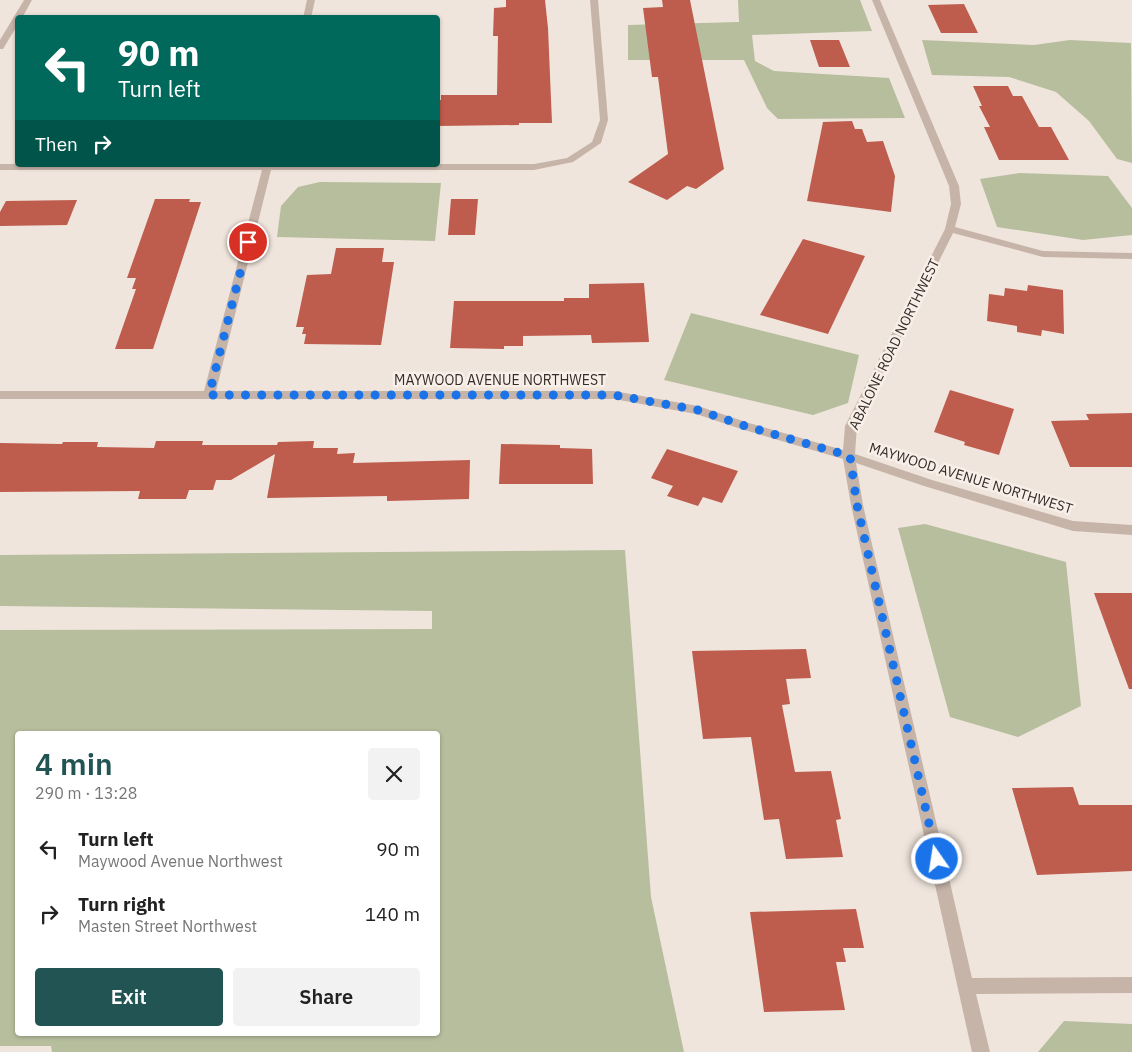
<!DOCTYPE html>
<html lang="en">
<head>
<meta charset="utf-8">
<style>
  :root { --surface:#fff; --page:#f2f2f2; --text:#222; --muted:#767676; --accent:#215452 }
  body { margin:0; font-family:"IBM Plex Sans",sans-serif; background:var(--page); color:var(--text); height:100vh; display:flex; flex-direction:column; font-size:19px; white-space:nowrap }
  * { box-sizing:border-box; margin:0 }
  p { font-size:16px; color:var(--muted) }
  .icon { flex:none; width:28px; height:28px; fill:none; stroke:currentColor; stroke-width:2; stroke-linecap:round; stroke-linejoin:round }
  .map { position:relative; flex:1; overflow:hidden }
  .drawer { position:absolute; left:15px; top:731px; width:425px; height:305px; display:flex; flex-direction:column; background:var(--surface); border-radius:5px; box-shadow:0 1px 4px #0004 }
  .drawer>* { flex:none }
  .banner { position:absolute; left:15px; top:15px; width:425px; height:152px; border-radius:5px; box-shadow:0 1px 4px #0004; background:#00695c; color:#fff; overflow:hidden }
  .pin { position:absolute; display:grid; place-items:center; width:42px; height:42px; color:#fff; margin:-21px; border:2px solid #fff; border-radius:50%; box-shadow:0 1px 5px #0007 }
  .me { position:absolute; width:55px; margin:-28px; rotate:347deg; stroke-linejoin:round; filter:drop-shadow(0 0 4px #0008) }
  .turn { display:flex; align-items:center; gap:18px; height:105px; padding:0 20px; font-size:22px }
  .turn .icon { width:65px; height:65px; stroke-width:2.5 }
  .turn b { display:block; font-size:35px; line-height:42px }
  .then { display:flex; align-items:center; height:48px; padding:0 20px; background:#0003; gap:10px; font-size:19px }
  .round { display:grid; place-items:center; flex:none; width:52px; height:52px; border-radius:5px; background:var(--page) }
  .headline { display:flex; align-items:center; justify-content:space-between; height:85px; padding:0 20px }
  h1 { font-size:30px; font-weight:600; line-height:38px; color:var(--accent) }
  .primary-button { display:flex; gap:10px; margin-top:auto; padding:10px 20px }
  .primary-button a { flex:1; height:58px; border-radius:5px; background:var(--accent); color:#fff; font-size:20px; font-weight:600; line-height:58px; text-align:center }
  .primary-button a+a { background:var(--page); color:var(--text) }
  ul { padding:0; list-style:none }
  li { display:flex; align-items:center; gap:15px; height:65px; padding:0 20px }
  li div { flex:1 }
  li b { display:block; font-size:19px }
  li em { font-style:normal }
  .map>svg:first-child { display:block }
</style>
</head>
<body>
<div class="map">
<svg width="1132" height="1052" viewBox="0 0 1132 1052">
  <rect width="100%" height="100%" fill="#f0e5dc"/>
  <g fill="#b7be9d" fill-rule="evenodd">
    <polygon points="738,0 860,0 872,31 752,35 755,61 774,71 889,78 905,118 778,119 767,108 744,60 628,60 628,25 739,22"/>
    <polygon points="922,40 1034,45 1070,40 1131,43 1132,163 1117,159 1089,121 1056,92 1009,77 932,75"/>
    <polygon points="1019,173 1108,176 1132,208 1132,235 1083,240 997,227 980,179"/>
    <polygon points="320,182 441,183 435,241 277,237 281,206 298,187"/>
    <polygon points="691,313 859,355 848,403 813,415 664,380"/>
    <polygon points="925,524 1066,562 1081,706 1018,737 950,717 898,528"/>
    <path d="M625,550L651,897L684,1052H52L51,1046H0V630L432,629V611L0,606V555ZM18,734H438V1034H18Z"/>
    <polygon points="1064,1021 1132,1024 1132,1052 1038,1052"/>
  </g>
  <g fill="#be5c4d">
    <polygon points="506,0 545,0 548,28 552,123 519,123 519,125 438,126 438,100 441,100 441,95 497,95 498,36 493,36 494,8 506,7"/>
    <polygon points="662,0 690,0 724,169 696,189 687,186 667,200 628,182 668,154 658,77 652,77 643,8 663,7"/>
    <polygon points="964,4 978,33 941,33 928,5"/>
    <polygon points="810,40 839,40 850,67 819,67"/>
    <polygon points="973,86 1008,86 1013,96 1022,96 1039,127 1051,127 1069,160 999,160 984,127 990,127 979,106 982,106"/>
    <polygon points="852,121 855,129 862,129 867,142 883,141 895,176 891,212 807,201 823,122"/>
    <polygon points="155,199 190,199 189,202 201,202 153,349 115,349 136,289 132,289 136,278 127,278"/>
    <polygon points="451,199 478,199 475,235 448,235"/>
    <polygon points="77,200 67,225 0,226 0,212 6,201"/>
    <polygon points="803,239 865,256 828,334 760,315"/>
    <polygon points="336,248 384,248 382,262 394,262 381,345 304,344 306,334 302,334 304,327 296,327 307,275 331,274"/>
    <polygon points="644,283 649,342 592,343 591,335 523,336 523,346 504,346 504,349 450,348 454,301 564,301 564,298 589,298 589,284"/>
    <polygon points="1028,285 1063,290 1064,334 1042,330 1041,336 1017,332 1017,326 987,321 989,294 1004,296 1005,288 1027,291"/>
    <polygon points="950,390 1014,409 999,455 964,445 965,442 934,432"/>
    <polygon points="1132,413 1132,467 1070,467 1051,421 1089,420 1086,414"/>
    <polygon points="156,441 203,441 202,445 277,445 278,442 314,441 313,448 338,448 337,454 355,453 353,463 470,460 469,499 387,501 387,496 267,498 275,454 231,480 216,480 213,490 189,490 186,499 138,499 140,491 0,492 0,443 62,444 63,442 98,442 97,447 154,448"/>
    <polygon points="501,444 560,445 560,448 592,449 593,484 499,484"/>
    <polygon points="667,449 738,471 722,503 703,497 698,506 667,496 673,486 651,478"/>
    <polygon points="1094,593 1132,593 1132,689 1129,689"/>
    <polygon points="806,649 811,678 786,679 790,704 782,705 795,772 831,771 841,819 836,820 843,857 786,859 779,819 764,820 751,737 703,739 692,651"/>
    <polygon points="1073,787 1079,805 1132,805 1132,871 1037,875 1012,788"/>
    <polygon points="856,909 864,948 843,948 846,962 836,962 845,1010 764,1012 750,912"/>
  </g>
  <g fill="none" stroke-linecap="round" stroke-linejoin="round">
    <g fill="#c7b4a9" fill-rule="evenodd">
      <polygon points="24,0 32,0 22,18 18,18 18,24 3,49 0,49 0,40"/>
      <polygon points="307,0 315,0 311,18 303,18"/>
      <polygon points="590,0 598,0 608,120 601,143 573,162 534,170 271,170 216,391 614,391 698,406 749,423 843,450 845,426 945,229 951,204 949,186 872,0 880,0 959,186 961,204 955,227 1043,251 1132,253 1132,259 1043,257 953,233 857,426 855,454 932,480 1073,521 1132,525 1132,535 1073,531 924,486 856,463 863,505 972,978 1132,977 1132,993 976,994 990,1052 972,1052 851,505 843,459 741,429 696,414 614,399 0,399 0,391 204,391 262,170 0,170 0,164 534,164 567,158 592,142 600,120"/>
    </g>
  </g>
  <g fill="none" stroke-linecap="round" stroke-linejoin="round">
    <polyline stroke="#1a73e8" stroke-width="9" stroke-dasharray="0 16.2" points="248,242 209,395 614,395 698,410 745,426 850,456 857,505 937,859"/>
  </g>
  <g text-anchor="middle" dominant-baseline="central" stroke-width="5" stroke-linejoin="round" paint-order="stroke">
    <g font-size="14" fill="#352b28" stroke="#f8efe8">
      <text transform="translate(894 344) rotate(-64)">ABALONE ROAD NORTHWEST</text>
      <text x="500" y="380">MAYWOOD AVENUE NORTHWEST</text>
      <text transform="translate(971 478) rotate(17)">MAYWOOD AVENUE NORTHWEST</text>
    </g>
  </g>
</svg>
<div class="pin" style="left:248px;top:242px;background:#d93025"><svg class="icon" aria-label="arrive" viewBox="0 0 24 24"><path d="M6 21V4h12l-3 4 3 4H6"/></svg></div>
<svg class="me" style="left:937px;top:859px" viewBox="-20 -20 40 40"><circle r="17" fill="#1a73e8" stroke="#fff" stroke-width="3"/><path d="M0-11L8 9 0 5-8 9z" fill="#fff"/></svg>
<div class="banner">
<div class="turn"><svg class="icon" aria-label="left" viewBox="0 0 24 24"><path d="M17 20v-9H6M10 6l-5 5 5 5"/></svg><div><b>90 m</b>Turn left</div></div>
<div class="then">Then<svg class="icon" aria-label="right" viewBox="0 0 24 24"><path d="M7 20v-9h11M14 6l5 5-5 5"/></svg></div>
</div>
<section class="drawer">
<div class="headline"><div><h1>4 min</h1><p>290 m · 13:28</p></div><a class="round"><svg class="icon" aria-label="close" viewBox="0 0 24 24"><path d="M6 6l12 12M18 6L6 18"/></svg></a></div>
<ul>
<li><svg class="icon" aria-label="left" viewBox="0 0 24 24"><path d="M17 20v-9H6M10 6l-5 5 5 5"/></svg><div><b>Turn left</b><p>Maywood Avenue Northwest</p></div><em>90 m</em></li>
<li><svg class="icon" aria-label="right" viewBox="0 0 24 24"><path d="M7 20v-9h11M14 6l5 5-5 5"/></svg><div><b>Turn right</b><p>Masten Street Northwest</p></div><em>140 m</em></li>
</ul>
<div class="primary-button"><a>Exit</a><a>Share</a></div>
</section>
</div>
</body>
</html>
